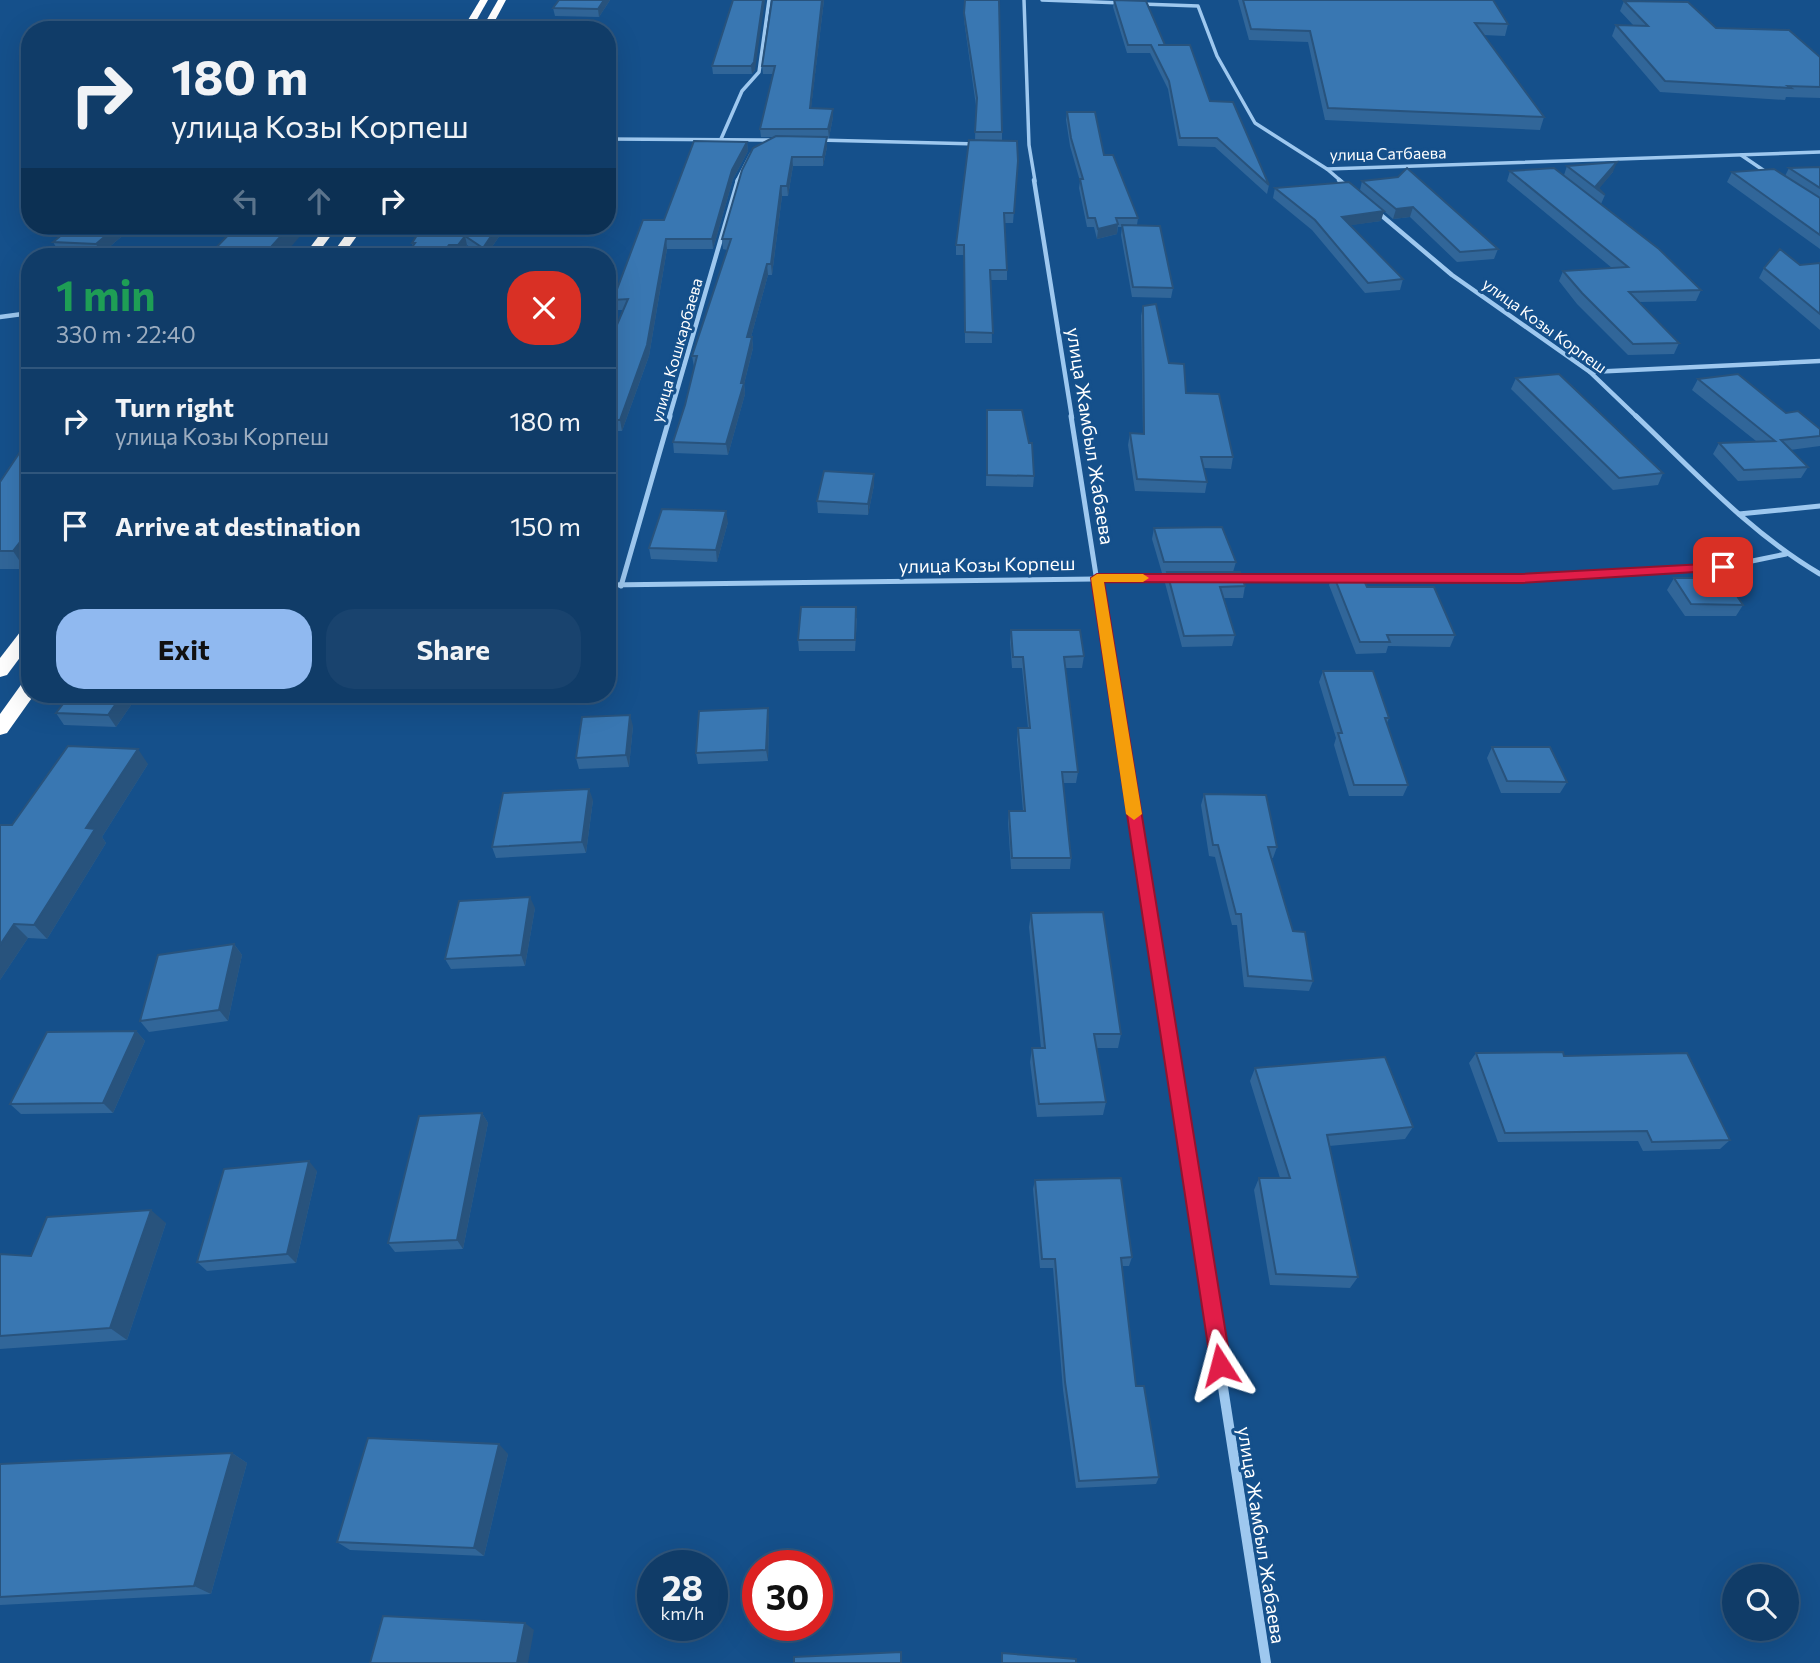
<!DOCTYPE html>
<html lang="en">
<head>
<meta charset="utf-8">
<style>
  :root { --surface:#103c68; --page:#19436e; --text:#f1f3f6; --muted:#9cadc0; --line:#30567c; --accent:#90b9f0 }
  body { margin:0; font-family:Commissioner,sans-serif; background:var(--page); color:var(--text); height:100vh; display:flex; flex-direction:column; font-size:26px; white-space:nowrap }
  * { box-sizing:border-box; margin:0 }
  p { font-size:23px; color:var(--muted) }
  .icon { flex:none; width:38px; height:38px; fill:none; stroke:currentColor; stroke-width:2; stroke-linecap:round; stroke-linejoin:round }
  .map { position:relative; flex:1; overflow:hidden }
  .drawer { position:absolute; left:21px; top:248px; width:595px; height:455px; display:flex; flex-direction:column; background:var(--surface); border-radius:28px; box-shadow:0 7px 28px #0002,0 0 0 2px var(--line) }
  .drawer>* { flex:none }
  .guide { position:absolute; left:21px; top:21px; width:595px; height:214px; border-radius:28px; box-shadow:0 7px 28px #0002,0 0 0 2px var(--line); background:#103c68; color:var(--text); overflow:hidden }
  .controls { position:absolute; left:1722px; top:1564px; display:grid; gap:14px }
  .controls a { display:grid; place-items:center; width:77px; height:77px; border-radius:50%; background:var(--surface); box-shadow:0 7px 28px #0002,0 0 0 2px var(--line); font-size:35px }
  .speed { position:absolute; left:637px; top:1550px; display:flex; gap:14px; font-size:35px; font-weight:700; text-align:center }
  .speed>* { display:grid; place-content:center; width:91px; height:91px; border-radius:50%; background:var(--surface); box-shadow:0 7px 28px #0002,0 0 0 2px var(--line); line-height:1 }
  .speed small { font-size:18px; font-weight:400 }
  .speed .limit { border:10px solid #d22; background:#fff; color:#111 }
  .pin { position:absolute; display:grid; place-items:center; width:60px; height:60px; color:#fff; margin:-30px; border-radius:14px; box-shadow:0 4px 10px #0006 }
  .me { position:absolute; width:77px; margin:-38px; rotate:351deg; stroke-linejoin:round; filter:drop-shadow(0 0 5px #0008) }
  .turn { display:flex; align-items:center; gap:24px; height:147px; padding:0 35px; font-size:32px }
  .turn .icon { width:91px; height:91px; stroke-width:2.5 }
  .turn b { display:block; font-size:49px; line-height:60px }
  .lanes { display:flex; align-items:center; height:66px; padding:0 35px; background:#0003; justify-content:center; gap:35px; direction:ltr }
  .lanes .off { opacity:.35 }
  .round { display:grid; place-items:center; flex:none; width:74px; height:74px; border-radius:28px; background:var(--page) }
  .summary { display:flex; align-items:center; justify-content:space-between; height:119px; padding:0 35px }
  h1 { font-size:42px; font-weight:700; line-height:52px; color:#1e9e55 }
  .button { display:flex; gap:14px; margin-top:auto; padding:14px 35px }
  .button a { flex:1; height:80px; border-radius:28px; background:var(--accent); color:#111; font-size:28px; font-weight:700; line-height:80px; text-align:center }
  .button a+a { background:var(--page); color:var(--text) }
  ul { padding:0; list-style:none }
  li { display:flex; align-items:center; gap:21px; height:105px; padding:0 35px; border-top:2px solid var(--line) }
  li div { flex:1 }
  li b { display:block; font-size:26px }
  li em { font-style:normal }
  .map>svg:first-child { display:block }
</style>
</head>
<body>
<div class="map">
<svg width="1820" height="1663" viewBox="0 0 1820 1663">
  <rect width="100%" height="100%" fill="#15508b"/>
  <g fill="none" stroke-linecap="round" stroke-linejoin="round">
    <g stroke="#9ec8ef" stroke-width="3.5">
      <polyline points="1024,0 1029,145 1035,181"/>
      <polyline points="1042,0 1122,3"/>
      <polyline points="1141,4 1198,6 1217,56 1255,123 1327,169 1341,181"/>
      <polyline points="607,139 778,140"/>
      <polyline points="721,139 742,91 759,72 769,0"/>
      <polyline points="818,140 978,144"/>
      <polyline points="1741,155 1769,174"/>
      <polyline points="1327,169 1820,152"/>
      <polyline points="737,181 751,154"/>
    </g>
    <g stroke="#9ec8ef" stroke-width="4.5">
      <polyline points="1034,180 1072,418"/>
      <polyline points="1339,180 1350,189"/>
      <polyline points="1375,210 1452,275 1590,372 1638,418"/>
      <polyline points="0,317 30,313"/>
      <polyline points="1590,372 1820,361"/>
      <polyline points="669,418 738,180"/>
    </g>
    <g stroke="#9ec8ef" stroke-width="5">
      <polyline points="1071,416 1120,728"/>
      <path d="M1636,416C1695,472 1750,533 1820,574"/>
      <polyline points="1739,514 1820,506"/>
      <polyline points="1234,578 1338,578"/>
      <polyline points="1357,578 1520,579 1723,567 1786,554"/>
      <polyline points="607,585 1173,578"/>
      <polyline points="621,586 670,416"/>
    </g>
    <polyline stroke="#9ec8ef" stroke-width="7" points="1120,726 1183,1133"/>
    <polyline stroke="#9ec8ef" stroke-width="10" points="1183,1131 1266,1663"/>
    <g fill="#fff" fill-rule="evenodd">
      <polygon points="480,0 488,0 471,30 462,30"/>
      <polygon points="498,0 506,0 490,30 481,30"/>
      <polygon points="326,226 338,226 315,257 303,257"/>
      <polygon points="352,226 364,226 342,257 330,257"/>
      <polygon points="30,625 30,644 7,675 0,677 0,658 24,627"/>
      <polygon points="30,681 30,695 34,695 7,733 0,735 0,714 23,682"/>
    </g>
  </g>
  <g fill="#316699">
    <polygon points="559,0 610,0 599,17 555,16 553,8"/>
    <polygon points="733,0 755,70 752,74 713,74 712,66"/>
    <polygon points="824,0 811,108 833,117 829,138 827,138 827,147 823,166 793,166 788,196 782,196 772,275 768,275 751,337 752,337 753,348 744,384 745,394 728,455 674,453 673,442 685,405 694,367 692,356 727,250 723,249 722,239 774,137 761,137 760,129 773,74 763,74 762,66"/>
    <polygon points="965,0 1002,132 1002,140 975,140 976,106 964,20"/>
    <polygon points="1114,0 1165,45 1210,101 1269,185 1267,194 1215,147 1178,146 1168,89 1150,53 1127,53 1113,7"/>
    <polygon points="1238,0 1493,0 1508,24 1505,36 1483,35 1544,117 1540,130 1325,120 1308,42 1249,40"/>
    <polygon points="1624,1 1716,28 1820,57 1820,98 1786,97 1785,100 1660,92 1612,36 1616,25 1634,26 1620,11"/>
    <polygon points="1067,112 1104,155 1138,218 1137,225 1173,288 1171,298 1132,297 1121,235 1122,227 1118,227 1117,234 1097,239 1094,227 1087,227 1079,188 1080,181 1070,146 1066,120"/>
    <polygon points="747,142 748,151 733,179 713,249 667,249 649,356 622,431 614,431 607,459 607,348 624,310 615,310 613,300 664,220"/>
    <polygon points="1018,161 1013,223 1004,223 1007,270 1007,280 991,280 992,343 965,343 964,255 956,255 956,245"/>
    <polygon points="1567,166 1613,172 1598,189 1605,195 1601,204 1701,290 1696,301 1639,302 1679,343 1674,354 1628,355 1577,304 1559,281 1563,271 1612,268 1507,181 1510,171 1564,175"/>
    <polygon points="1820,167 1820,249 1727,182 1732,172 1785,176 1789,168"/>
    <polygon points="1398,177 1498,249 1494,259 1457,262 1410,217 1393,219 1360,190 1362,181"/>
    <polygon points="1275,188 1381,221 1350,225 1403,279 1400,290 1365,293 1312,230 1273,198"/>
    <polygon points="73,226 134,226 101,254 59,252 53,242"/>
    <polygon points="423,226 505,226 503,231 485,257 467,245 460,254 451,254 413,246 412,243"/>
    <polygon points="1820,263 1820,330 1759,278 1764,268"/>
    <polygon points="1143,306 1169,363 1186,393 1233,457 1231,469 1204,468 1207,482 1205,493 1135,491 1128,445 1130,433 1143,434 1141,316"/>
    <polygon points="1516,378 1663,473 1658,485 1613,490 1511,389"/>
    <polygon points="1698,379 1820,429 1820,446 1790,450 1808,467 1801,478 1738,481 1713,454 1719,443 1756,441 1692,390"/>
    <polygon points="987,421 1034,476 1033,487 986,486"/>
    <polygon points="30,437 30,561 25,569 0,569 0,482"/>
    <polygon points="874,474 874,485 868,515 818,513 817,501"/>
    <polygon points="728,522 717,562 651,559 649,548"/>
    <polygon points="1154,528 1236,562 1233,572 1245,586 1243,598 1224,598 1235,635 1232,646 1182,647 1165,583 1167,573 1162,573 1152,539"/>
    <polygon points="1333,574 1455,635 1450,647 1388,646 1386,653 1356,654 1329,585"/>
    <polygon points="1674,578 1743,605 1736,616 1685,616 1667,590"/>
    <polygon points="857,618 855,651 799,651 798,640"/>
    <polygon points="1011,630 1084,656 1082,668 1065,668 1078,772 1076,783 1063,783 1071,858 1070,869 1011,869 1008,822 1009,811 1023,811 1017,739 1018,728 1028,728 1022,668 1012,668 1010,642"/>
    <polygon points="1323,671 1389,718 1387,723 1408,785 1403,796 1349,796 1334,745 1336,738 1319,682"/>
    <polygon points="70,695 138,695 116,727 64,725 56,713"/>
    <polygon points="529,695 582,695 581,699 531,700"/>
    <polygon points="768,708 769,720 768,761 698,764 696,753"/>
    <polygon points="633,726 629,767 579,769 576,758"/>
    <polygon points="1492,747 1567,782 1560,793 1501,793 1487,758"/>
    <polygon points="148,764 102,837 106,843 47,939 28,938 0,980 12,825"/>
    <polygon points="1204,794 1277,847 1273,858 1271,858 1293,931 1313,981 1309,991 1244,987 1237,925 1232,925 1215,857 1209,856 1201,805"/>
    <polygon points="593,800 586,853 496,858 492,847"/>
    <polygon points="535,908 525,966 451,969 445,959"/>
    <polygon points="1031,913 1121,1034 1118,1048 1097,1048 1106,1102 1103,1115 1037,1117 1030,1062 1032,1048 1041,1048 1029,927"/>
    <polygon points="234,944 242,955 228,1021 149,1032 140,1021"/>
    <polygon points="136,1031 145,1041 113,1113 21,1114 10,1104"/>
    <polygon points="1476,1053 1564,1056 1730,1140 1720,1149 1643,1151 1638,1141 1498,1142 1469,1063"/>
    <polygon points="1255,1068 1413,1127 1405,1139 1329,1146 1358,1277 1350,1288 1270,1285 1254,1190 1259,1178 1280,1178 1250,1081"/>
    <polygon points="482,1113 488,1123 463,1249 395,1252 388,1243"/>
    <polygon points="317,1171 296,1263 207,1271 197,1262"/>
    <polygon points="1035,1180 1132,1257 1129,1266 1122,1266 1136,1386 1159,1477 1156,1484 1076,1488 1063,1390 1053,1268 1040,1268 1033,1189"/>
    <polygon points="166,1223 127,1340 0,1349 0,1254 31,1256"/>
    <polygon points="232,1453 247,1463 211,1594 0,1605 0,1464"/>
    <polygon points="508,1454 484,1556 350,1550 337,1542"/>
  </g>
  <g fill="#28537d">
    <polygon points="604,0 610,0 599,17 598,9"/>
    <polygon points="763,0 765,0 755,70 752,74 751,66"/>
    <polygon points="822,0 824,0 810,117 810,108"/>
    <polygon points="833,109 833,117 829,138 828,129"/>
    <polygon points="827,137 827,147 823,166 823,157"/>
    <polygon points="747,142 748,151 733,179 713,249 712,239 732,170"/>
    <polygon points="792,157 793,166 788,196 787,186"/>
    <polygon points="1617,162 1613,172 1598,190 1596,186"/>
    <polygon points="781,186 782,196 772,275 771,264"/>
    <polygon points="1413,207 1410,217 1393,219 1396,209"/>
    <polygon points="1384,211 1381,221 1339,227 1342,217"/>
    <polygon points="1118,224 1117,234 1097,239 1098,229"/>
    <polygon points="117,226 134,226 101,254 96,244"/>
    <polygon points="290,226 309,226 282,257 262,257"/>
    <polygon points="498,226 505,226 503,231 485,257 483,248"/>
    <polygon points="465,236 467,245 460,254 458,245"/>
    <polygon points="666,239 667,249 649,356 622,431 620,420"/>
    <polygon points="449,245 451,254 449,257 440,257"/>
    <polygon points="767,264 768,275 748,348 747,337"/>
    <polygon points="752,337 753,348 744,384 745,394 728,455 726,444"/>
    <polygon points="612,420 614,431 607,459 607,440"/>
    <polygon points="874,474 874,485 868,515 868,504"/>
    <polygon points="726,511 728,522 717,562 716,550"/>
    <polygon points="30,529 30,561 25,569 13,551"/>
    <polygon points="122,695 138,695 116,727 108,715"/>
    <polygon points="768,708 769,720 768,761 766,750"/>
    <polygon points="630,715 633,726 629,767 626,755"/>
    <polygon points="138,749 148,764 102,837 106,843 47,939 34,925 86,828"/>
    <polygon points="589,789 593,800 586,853 582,842"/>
    <polygon points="530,897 535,908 525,966 521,955"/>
    <polygon points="14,924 28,938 0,980 0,945"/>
    <polygon points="234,944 242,955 228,1021 219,1010"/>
    <polygon points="136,1031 145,1041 113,1113 103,1103"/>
    <polygon points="482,1113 488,1123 463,1249 457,1240"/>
    <polygon points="309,1161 317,1171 296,1263 287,1254"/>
    <polygon points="151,1210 166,1223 127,1340 110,1328"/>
    <polygon points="499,1444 508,1454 484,1556 474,1548"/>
    <polygon points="232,1453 247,1463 211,1594 194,1586"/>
    <polygon points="525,1623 534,1630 528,1663 517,1663"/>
  </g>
  <g fill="#3977b2" stroke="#28537d" stroke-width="2">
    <polygon points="559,0 604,0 598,9 553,8"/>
    <polygon points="733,0 763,0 754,62 751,66 712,66"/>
    <polygon points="772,0 822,0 810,108 833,109 828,129 760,129 775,66 762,66"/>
    <polygon points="965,0 999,0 1002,132 975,132 977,98 964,13"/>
    <polygon points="1114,0 1146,1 1165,45 1158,45 1190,45 1210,101 1233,102 1269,185 1217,138 1180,138 1169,81 1151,45 1128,45"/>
    <polygon points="1243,0 1493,0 1508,24 1475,23 1544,117 1328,108 1310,31 1251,29"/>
    <polygon points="1624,1 1688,2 1716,28 1789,30 1820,57 1820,87 1788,86 1791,88 1665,81 1616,25 1648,26"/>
    <polygon points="1067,112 1095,112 1104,155 1113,155 1138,218 1116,218 1118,224 1098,229 1095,218 1088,218 1080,179 1083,179 1071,138"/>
    <polygon points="776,136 827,137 823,157 792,157 787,186 781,186 771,264 767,264 747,337 752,337 741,383 744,383 726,444 673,442 685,405 697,356 692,356 731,239 722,239 742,170 753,148"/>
    <polygon points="969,140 1017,141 1018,161 1014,213 1004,213 1007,270 990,270 993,333 965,332 964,245 956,245"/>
    <polygon points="694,141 747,142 732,170 712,239 666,239 647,345 620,420 612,420 607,440 607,348 628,299 613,300 643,220 664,220"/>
    <polygon points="1617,162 1596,186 1605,195 1567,166"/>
    <polygon points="1820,167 1820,188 1789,168"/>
    <polygon points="1407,168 1498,249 1460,252 1413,207 1396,209 1362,181 1398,177"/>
    <polygon points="1554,168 1659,249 1701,290 1629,292 1679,343 1633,344 1582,293 1563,271 1628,267 1510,171"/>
    <polygon points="1774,169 1820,198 1820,235 1732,172"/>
    <polygon points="1349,182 1384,211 1342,217 1403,279 1368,283 1315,220 1275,188"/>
    <polygon points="1122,225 1160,226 1173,288 1133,287"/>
    <polygon points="73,226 117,226 96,244 53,242"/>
    <polygon points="237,226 290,226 262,257 207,257"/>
    <polygon points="423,226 498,226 483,248 465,236 458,245 449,245 440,257 405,257 415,243 412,243"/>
    <polygon points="1780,249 1800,265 1820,263 1820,314 1764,268"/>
    <polygon points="1156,304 1169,363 1184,364 1186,393 1219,394 1233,457 1201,457 1207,482 1137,479 1130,433 1144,434 1143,306"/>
    <polygon points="1559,374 1663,473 1619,478 1516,378"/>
    <polygon points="1738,374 1786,413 1798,411 1820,429 1820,436 1781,440 1808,467 1744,470 1719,443 1775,441 1698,379"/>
    <polygon points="987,410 1022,410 1029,443 1032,443 1034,476 987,475"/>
    <polygon points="30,437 30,529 13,551 0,551 0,482"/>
    <polygon points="824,471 874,474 868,504 817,501"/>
    <polygon points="662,509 726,511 716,550 649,548"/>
    <polygon points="1222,527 1236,562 1164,562 1154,528"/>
    <polygon points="1167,572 1240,572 1245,586 1220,587 1235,635 1184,636"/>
    <polygon points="1333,574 1361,574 1367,587 1434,587 1455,635 1387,635 1390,642 1360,642"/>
    <polygon points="1674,578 1725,578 1743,605 1691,604"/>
    <polygon points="801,607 856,607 855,640 798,640"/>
    <polygon points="1011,630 1080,630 1084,656 1064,657 1078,772 1062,772 1071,858 1012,858 1009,811 1025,811 1018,728 1030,728 1023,657 1013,657"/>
    <polygon points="1323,671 1373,671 1389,718 1385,718 1408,785 1354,785 1338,733 1342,733"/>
    <polygon points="70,695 122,695 108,715 56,713"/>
    <polygon points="768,708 766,750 696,753 699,711"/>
    <polygon points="630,715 626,755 576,758 582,717"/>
    <polygon points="68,746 138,749 86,828 95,829 34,925 14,924 0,945 0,825 12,825"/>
    <polygon points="1492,747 1550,747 1567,782 1507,781"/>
    <polygon points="589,789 582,842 492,847 503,793"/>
    <polygon points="1204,794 1266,795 1277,847 1268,847 1293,931 1305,932 1313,981 1248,976 1241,914 1236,914 1218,845 1213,845"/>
    <polygon points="530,897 521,955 445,959 459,901"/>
    <polygon points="1103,912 1121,1034 1094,1034 1106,1102 1039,1104 1032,1048 1045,1048 1031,913"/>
    <polygon points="234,944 219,1010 140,1021 158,955"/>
    <polygon points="136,1031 103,1103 10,1104 47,1032"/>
    <polygon points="1563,1052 1564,1056 1687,1053 1730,1140 1652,1142 1647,1131 1505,1133 1476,1053"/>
    <polygon points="1385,1057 1413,1127 1327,1135 1358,1277 1276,1274 1259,1178 1290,1178 1255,1068"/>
    <polygon points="482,1113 457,1240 388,1243 419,1116"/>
    <polygon points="309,1161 287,1254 197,1262 224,1169"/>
    <polygon points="1121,1178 1132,1257 1121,1258 1136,1386 1144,1386 1159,1477 1079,1481 1065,1382 1055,1259 1042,1259 1035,1180"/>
    <polygon points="151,1210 110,1328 0,1336 0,1254 31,1256 47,1217"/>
    <polygon points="368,1438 499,1444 474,1548 337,1542"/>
    <polygon points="232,1453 194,1586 0,1597 0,1464"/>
    <polygon points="383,1616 525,1623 517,1663 370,1663"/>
    <polygon points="901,1652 901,1663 794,1663 794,1657"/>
    <polygon points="1002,1653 1076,1659 1076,1663 1002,1663"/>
  </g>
  <polygon fill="#e11d48" stroke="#92132f" stroke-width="2" points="1723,563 1729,567 1727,570 1521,583 1104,582 1231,1365 1227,1372 1220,1376 1212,1372 1091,578 1097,574 1521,574"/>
  <polygon fill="#f59e0b" points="1097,574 1143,574 1149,578 1143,582 1104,582 1142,814 1134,820 1126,814 1091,578"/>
  <g text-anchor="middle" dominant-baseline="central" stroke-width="6" stroke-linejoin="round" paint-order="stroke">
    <g font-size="16" fill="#fff" stroke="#15508b">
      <text transform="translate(1388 153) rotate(-1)">улица Сатбаева</text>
      <text transform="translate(1545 325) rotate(36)">улица Козы Корпеш</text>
      <text transform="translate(676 350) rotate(-74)">улица Кошкарбаева</text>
    </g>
    <g font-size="19" fill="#fff" stroke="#15508b">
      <text transform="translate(1091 436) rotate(81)">улица Жамбыл Жабаева</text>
      <text transform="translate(987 564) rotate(-1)">улица Козы Корпеш</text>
      <text transform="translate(1262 1535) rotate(81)">улица Жамбыл Жабаева</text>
    </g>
  </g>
</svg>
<div class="controls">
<a><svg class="icon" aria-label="search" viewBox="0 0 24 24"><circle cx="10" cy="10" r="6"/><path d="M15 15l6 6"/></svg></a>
</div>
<div class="speed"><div>28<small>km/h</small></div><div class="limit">30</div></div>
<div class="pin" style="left:1723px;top:567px;background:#d93025"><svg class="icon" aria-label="arrive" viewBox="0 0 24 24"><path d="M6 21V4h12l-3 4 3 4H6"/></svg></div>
<svg class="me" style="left:1220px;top:1365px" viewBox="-20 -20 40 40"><path d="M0-17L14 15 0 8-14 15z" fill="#e11d48" stroke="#fff" stroke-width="4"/></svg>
<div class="guide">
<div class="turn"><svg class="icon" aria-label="right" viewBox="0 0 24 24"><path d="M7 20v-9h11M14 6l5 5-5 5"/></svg><div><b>180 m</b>улица Козы Корпеш</div></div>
<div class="lanes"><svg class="icon off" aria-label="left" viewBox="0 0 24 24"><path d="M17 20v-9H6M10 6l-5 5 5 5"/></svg><svg class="icon off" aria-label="ahead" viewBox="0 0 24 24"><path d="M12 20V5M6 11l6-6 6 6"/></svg><svg class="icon" aria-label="right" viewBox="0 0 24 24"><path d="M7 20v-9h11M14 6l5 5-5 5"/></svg></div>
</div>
<section class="drawer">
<div class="summary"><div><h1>1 min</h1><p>330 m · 22:40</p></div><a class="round" style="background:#d93025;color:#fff"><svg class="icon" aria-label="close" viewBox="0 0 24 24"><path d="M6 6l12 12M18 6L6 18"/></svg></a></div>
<ul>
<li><svg class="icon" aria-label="right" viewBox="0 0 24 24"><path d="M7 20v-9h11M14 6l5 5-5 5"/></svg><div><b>Turn right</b><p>улица Козы Корпеш</p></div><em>180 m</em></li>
<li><svg class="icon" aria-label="arrive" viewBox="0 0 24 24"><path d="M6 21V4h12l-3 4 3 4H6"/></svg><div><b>Arrive at destination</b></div><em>150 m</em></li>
</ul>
<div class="button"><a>Exit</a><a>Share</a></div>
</section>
</div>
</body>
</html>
